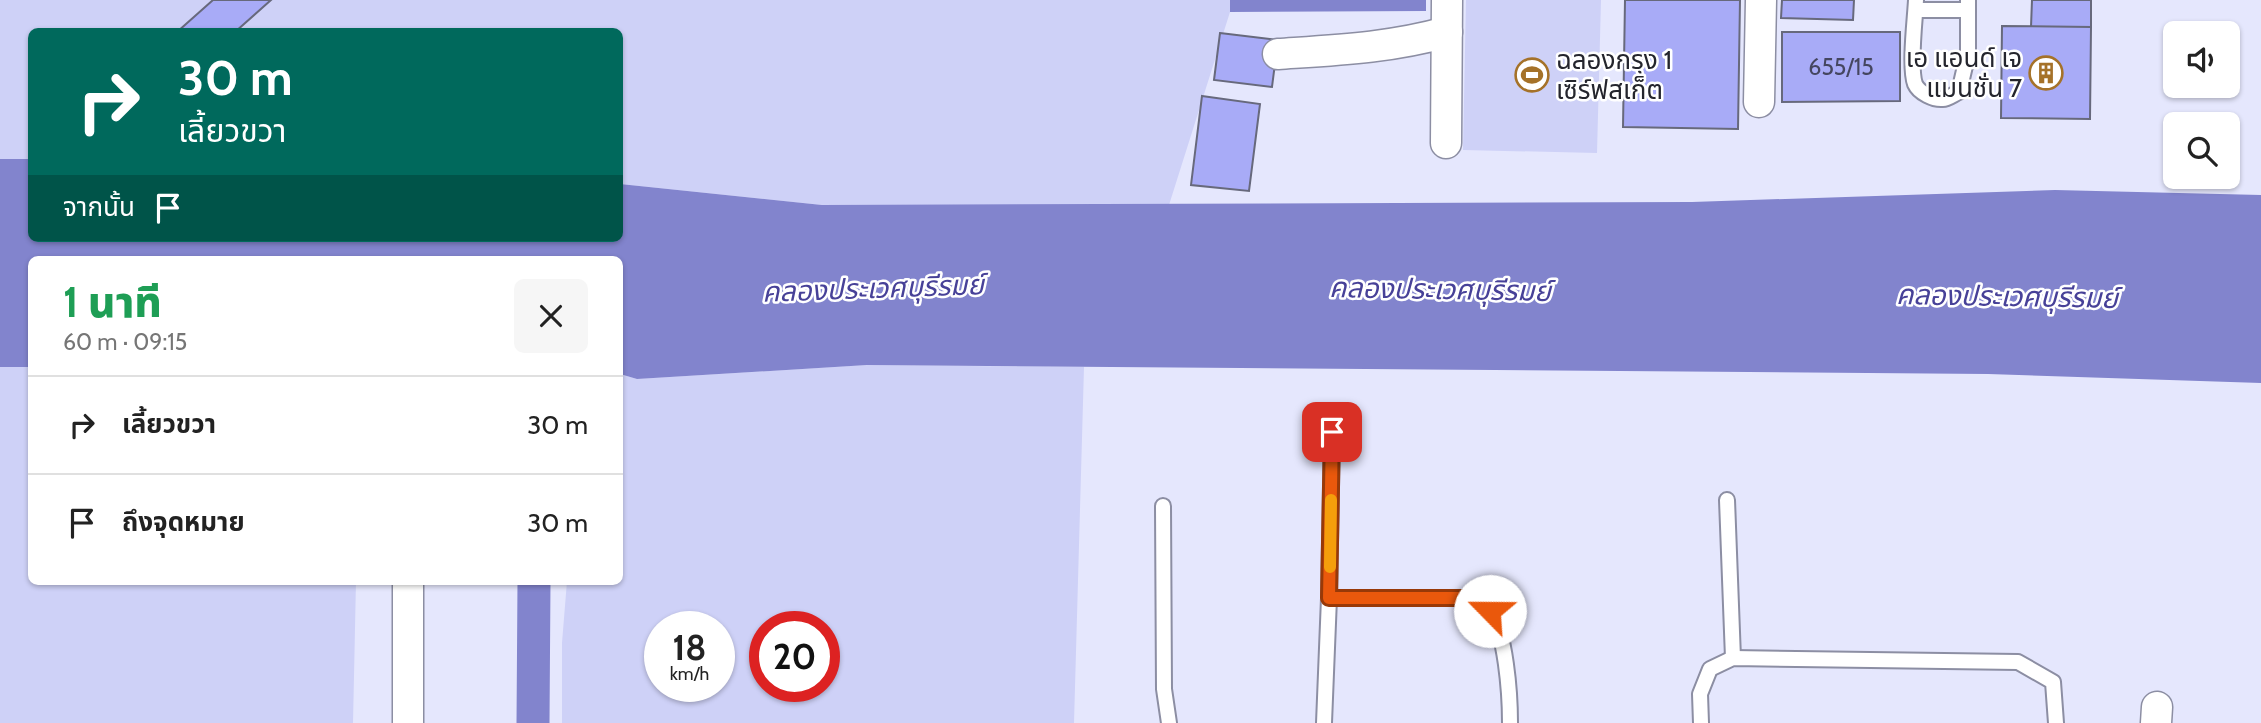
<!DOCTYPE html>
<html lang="th">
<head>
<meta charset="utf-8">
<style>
  :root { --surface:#fff; --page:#f6f6f6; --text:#222; --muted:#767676; --line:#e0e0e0 }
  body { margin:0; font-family:Cabin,"Noto Sans Thai",sans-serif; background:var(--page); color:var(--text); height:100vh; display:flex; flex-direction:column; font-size:26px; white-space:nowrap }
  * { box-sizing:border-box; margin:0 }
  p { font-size:23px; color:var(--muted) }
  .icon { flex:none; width:38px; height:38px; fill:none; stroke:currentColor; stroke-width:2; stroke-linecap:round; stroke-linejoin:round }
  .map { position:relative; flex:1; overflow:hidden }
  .sheet { position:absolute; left:28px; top:256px; width:595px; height:329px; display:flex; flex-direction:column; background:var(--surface); border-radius:10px; box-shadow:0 2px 5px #0004 }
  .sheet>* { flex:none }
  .hud { position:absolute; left:28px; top:28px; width:595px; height:214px; border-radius:10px; box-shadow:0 2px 5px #0004; background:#00695c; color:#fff; overflow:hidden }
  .controls { position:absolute; left:2163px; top:21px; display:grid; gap:14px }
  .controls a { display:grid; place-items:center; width:77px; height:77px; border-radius:10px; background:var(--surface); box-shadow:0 2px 5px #0004; font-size:35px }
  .speed { position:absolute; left:644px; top:611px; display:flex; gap:14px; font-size:35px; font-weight:700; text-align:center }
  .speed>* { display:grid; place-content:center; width:91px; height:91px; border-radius:50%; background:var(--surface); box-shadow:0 2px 5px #0004; line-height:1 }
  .speed small { font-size:18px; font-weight:400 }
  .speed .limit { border:10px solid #d22; background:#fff; color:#111 }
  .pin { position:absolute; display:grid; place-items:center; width:60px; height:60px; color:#fff; margin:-30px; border-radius:14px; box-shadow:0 4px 10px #0006 }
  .me { position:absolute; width:77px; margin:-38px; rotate:293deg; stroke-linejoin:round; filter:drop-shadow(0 0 5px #0008) }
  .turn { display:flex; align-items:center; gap:24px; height:147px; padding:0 35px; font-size:32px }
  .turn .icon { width:91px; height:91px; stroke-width:2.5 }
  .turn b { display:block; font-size:49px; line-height:60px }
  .then { display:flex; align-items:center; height:66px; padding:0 35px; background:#0003; gap:14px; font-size:26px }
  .round { display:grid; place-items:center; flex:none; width:74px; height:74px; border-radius:10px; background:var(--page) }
  .head { display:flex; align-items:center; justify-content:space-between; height:119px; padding:0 35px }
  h1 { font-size:42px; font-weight:800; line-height:52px; color:#1e9e55 }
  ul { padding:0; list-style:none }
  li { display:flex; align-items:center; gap:21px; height:98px; padding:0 35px; border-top:2px solid var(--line) }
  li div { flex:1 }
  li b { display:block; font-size:26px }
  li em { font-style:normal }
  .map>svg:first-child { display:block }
</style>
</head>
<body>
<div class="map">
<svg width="2261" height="723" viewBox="0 0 2261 723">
  <rect width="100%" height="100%" fill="#e5e7fd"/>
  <g fill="#ced1f7" fill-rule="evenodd">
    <polygon points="0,0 1230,0 1230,12 1169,205 822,205 620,184 620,32 32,32 31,159 0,159"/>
    <polygon points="1466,0 1601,0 1597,153 1463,150"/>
    <path d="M867,365L1084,367L1074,723H562V643L567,581H620V374L637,379ZM660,626H719V686H660ZM765,626H824V686H765Z"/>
    <polygon points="0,367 31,367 32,581 356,581 353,723 0,723"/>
  </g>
  <g fill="#8284cd">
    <polygon points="1230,0 1426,0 1426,11 1230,12"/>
    <polygon points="0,159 31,159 32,238 620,238 620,184 822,205 1692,202 2055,190 2261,195 2261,383 1988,374 867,365 637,379 620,374 620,259 32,259 31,367 0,367"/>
  </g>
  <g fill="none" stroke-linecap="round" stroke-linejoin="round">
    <polyline stroke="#8284cd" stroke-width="33" points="533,723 534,581"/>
  </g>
  <g fill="#a8abf7" stroke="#67697c" stroke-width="2">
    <polygon points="213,0 271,0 235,32 177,32"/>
    <polygon points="1625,0 1740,0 1738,129 1623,127"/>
    <polygon points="1782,0 1854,0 1853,20 1781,18"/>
    <polygon points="2032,0 2091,0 2091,27 2031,27"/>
    <polygon points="2002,26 2091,27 2090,119 2001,118"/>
    <polygon points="1782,32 1900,32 1900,101 1782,102"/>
    <polygon points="1220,33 1278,40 1272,87 1214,80"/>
    <polygon points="1202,96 1260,104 1249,191 1191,185"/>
  </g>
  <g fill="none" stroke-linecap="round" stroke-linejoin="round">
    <defs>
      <g id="service">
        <path d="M1916,0C1915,20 1909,67 1915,84C1919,93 1934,100 1943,99C1948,99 1954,94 1959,92L1968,53V0"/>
        <polyline points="1916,10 1968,10"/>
        <polyline points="1727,500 1733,658"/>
        <polyline points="1163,506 1164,689 1169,723"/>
        <polyline points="1329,598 1332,431"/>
        <path d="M1324,723L1329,598H1477C1481,602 1486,605 1489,609C1506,631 1510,695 1510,723"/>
        <polyline points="1701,723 1700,694 1710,669 1733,658 2018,662 2053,682 2056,723"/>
      </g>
      <g id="minor">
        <path d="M1278,54C1338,50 1389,48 1447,32"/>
        <polyline points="1759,102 1761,0"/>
        <polyline points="1446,143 1447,0"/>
        <polyline points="408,723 408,581"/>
        <polyline points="2156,723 2157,707"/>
      </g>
    </defs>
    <use href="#service" stroke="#8c8ea3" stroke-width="18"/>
    <use href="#minor" stroke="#8c8ea3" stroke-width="33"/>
    <use href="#service" stroke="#fff" stroke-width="14"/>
    <use href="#minor" stroke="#fff" stroke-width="30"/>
  </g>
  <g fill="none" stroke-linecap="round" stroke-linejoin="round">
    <defs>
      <polyline id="route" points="1332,432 1329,598 1477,598 1490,611"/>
    </defs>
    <use href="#route" stroke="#983908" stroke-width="18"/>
    <use href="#route" stroke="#ea580c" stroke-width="12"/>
    <polyline stroke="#f59e0b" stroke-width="12" points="1330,567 1331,500"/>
  </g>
  <defs>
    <symbol id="building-ring" viewBox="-11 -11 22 22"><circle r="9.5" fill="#fff" stroke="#a57229" stroke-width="1.5"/><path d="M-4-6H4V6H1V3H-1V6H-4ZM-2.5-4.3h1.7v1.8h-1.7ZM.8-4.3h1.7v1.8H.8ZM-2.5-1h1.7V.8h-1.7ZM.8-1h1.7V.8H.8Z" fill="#a57229"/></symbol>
    <symbol id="stadium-ring" viewBox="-11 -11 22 22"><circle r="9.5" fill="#fff" stroke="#a57229" stroke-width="1.5"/><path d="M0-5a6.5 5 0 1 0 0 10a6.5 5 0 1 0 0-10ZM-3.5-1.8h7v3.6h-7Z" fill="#a57229"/></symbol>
  </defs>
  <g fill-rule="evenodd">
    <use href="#building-ring" x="2027" y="54" width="38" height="38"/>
    <use href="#stadium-ring" x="1513" y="56" width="38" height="38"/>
  </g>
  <g text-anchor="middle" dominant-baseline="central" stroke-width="5" stroke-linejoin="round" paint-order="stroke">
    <g font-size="23" fill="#454660">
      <text x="1841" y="67">655/15</text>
    </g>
    <g font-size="26" fill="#24252d" stroke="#fff" text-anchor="end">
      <text x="2022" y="58">เอ แอนด์ เจ<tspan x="2022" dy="30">แมนชั่น 7</tspan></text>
      <text x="1556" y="60" text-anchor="start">ฉลองกรุง 1<tspan x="1556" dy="30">เซิร์ฟสเก็ต</tspan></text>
    </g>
    <g font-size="28" font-style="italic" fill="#474198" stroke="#fff">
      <text transform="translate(873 288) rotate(-2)">คลองประเวศบุรีรมย์</text>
      <text transform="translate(1440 289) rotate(1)">คลองประเวศบุรีรมย์</text>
      <text transform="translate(2007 296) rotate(1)">คลองประเวศบุรีรมย์</text>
    </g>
  </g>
</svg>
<div class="controls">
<a><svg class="icon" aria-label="sound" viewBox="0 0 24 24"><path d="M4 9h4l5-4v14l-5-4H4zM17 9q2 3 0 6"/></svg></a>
<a><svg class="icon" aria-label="search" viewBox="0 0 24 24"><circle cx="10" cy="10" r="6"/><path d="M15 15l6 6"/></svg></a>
</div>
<div class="speed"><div>18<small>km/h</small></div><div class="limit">20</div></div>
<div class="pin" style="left:1332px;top:432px;background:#d93025"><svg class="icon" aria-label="arrive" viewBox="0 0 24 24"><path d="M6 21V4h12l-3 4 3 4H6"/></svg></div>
<svg class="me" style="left:1490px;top:611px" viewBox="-20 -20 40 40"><circle r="19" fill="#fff"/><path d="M0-13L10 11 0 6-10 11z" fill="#ea580c"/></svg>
<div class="hud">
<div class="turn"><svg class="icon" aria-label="right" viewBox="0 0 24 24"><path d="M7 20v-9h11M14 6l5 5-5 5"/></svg><div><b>30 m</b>เลี้ยวขวา</div></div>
<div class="then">จากนั้น<svg class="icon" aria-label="arrive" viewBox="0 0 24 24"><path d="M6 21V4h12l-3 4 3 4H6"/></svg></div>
</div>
<section class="sheet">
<div class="head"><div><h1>1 นาที</h1><p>60 m · 09:15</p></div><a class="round"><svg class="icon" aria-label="close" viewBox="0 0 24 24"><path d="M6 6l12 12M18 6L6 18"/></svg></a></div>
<ul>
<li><svg class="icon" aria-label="right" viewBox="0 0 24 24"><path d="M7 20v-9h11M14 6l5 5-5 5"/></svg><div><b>เลี้ยวขวา</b></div><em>30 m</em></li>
<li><svg class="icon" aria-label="arrive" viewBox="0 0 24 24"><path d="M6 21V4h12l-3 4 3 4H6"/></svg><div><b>ถึงจุดหมาย</b></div><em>30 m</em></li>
</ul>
</section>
</div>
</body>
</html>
